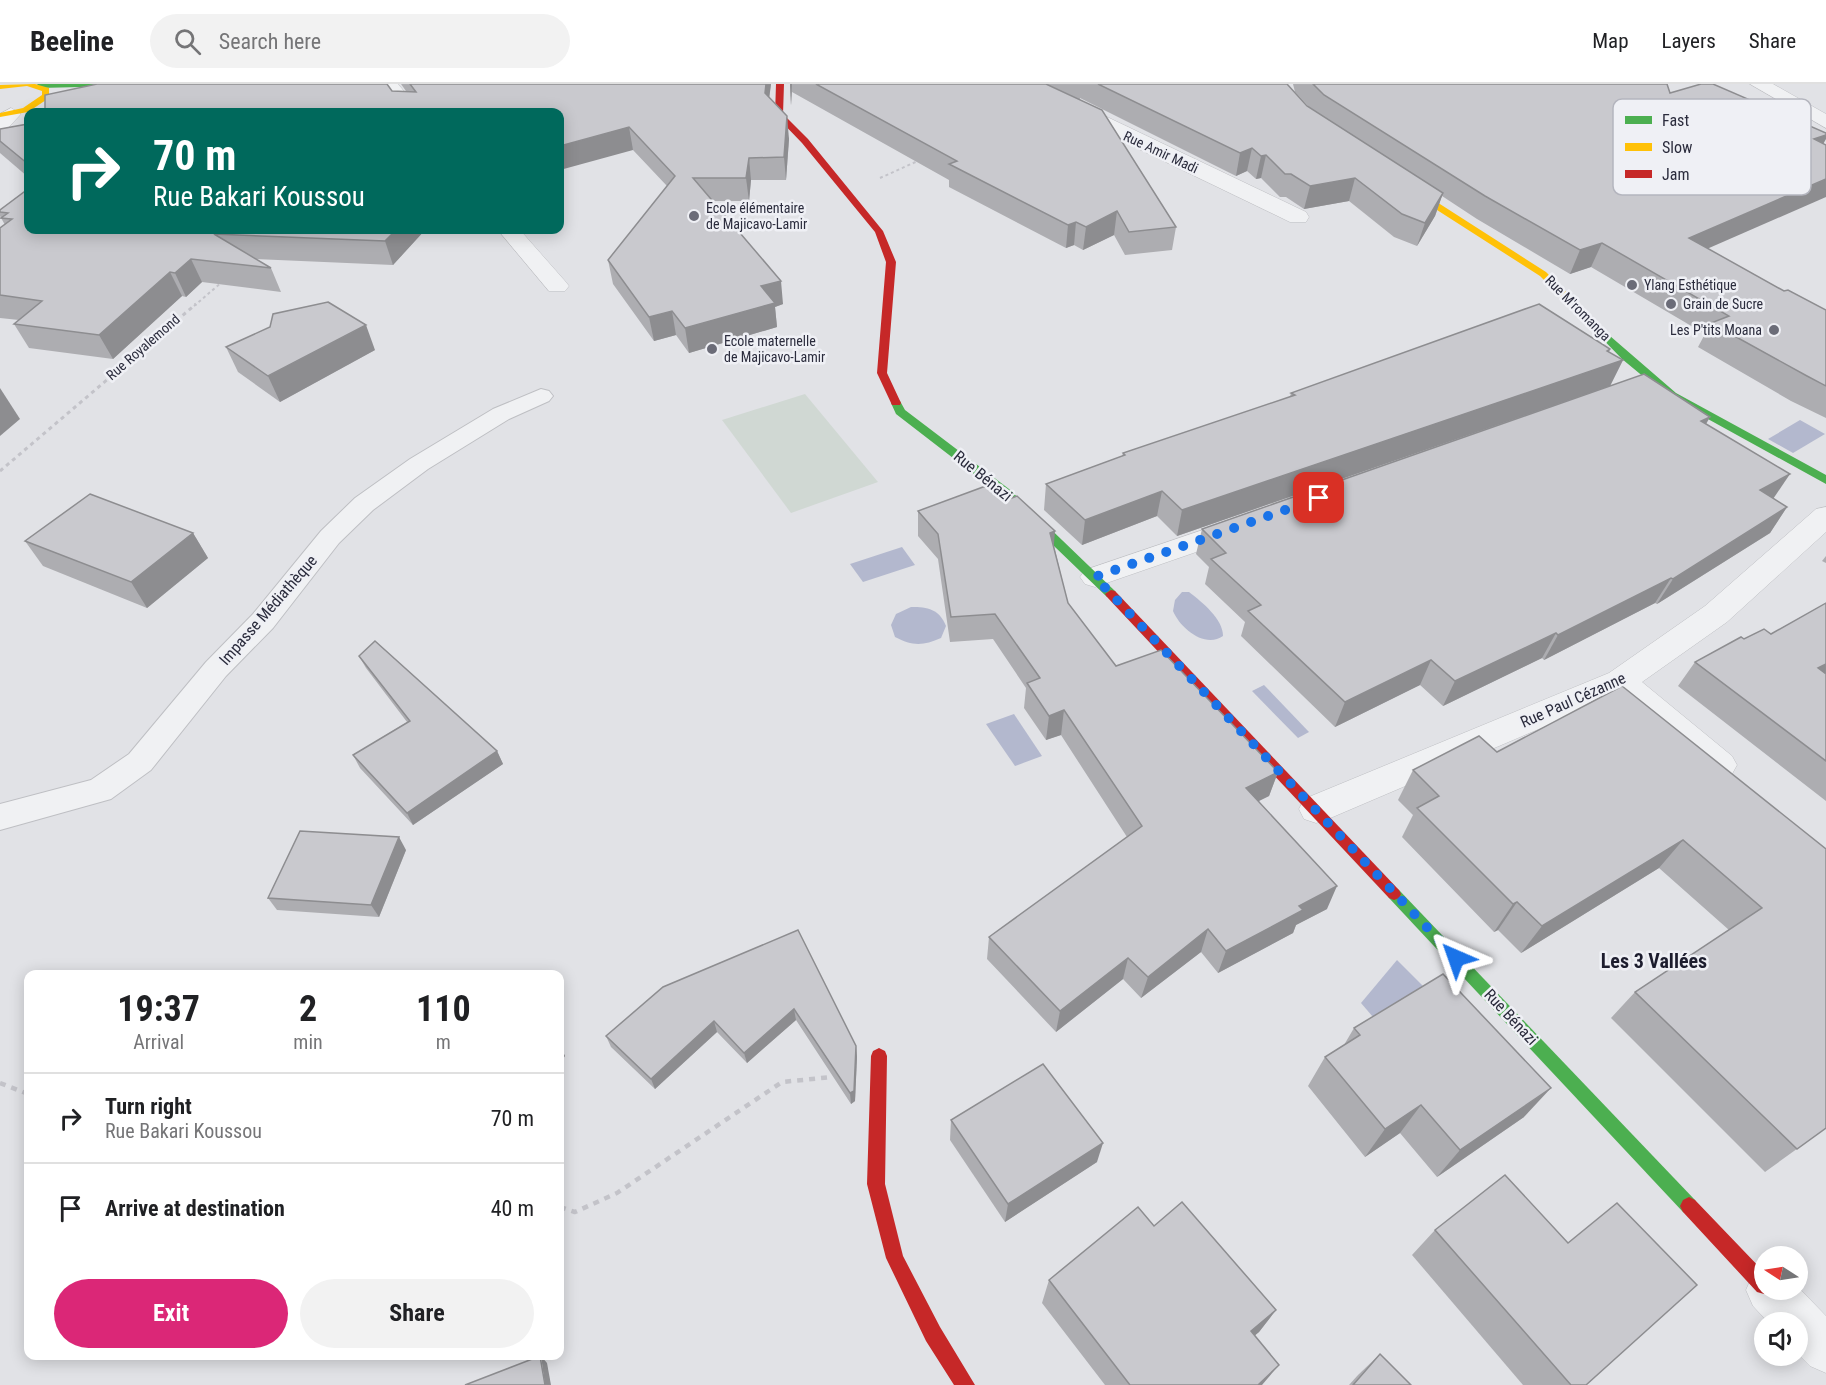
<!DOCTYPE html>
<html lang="en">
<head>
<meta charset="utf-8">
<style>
  :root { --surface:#fff; --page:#f2f2f2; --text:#202124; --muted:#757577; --line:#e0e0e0; --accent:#db2777 }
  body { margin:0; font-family:"Roboto Condensed",sans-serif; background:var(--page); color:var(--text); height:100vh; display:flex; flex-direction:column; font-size:22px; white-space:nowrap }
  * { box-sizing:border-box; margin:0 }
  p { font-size:20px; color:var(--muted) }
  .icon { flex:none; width:33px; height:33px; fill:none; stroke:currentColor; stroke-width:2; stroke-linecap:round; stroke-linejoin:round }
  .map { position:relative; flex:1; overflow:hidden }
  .panel { position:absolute; left:24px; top:886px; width:540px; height:390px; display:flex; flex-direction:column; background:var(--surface); border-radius:12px; box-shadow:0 3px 15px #0003 }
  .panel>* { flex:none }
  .hud { position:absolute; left:24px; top:24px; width:540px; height:126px; border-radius:12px; box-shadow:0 3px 15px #0003; background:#00695c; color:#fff; overflow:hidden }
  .needle { width:39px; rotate:282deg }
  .tools { position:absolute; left:1754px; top:1162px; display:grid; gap:12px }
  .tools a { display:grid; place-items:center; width:54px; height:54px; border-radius:50%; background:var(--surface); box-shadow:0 3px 15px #0003; font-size:30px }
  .pin { position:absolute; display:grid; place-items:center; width:51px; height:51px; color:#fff; margin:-26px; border-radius:12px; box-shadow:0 3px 9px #0006 }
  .me { position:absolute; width:66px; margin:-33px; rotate:317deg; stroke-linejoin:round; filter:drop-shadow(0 0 4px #0008) }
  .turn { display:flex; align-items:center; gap:21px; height:126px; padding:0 30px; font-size:27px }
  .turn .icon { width:78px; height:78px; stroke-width:2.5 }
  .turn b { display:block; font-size:42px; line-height:51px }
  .eta { display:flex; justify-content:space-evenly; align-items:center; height:102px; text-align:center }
  .eta b { font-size:36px; font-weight:700; line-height:42px }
  .action { display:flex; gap:12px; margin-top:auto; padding:12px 30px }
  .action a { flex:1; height:69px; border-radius:36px; background:var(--accent); color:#fff; font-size:24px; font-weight:700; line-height:69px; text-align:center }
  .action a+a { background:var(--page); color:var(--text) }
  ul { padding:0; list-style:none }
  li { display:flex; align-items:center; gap:18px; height:90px; padding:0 30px; border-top:2px solid var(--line) }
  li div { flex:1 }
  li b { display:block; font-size:22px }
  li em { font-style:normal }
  header { display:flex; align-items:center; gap:36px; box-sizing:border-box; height:84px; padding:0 30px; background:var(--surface); border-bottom:2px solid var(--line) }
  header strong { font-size:28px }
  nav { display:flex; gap:33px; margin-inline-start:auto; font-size:21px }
  .search { width:420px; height:54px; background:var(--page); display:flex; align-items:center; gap:15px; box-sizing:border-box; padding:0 21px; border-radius:33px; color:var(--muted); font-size:22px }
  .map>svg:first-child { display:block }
</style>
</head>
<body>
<header>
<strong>Beeline</strong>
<div class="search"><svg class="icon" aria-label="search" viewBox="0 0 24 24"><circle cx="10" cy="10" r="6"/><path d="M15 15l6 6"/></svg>Search here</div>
<nav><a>Map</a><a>Layers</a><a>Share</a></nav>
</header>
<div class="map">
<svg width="1826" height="1301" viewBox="0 0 1826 1301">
  <rect width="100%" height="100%" fill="#e1e2e6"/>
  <polygon fill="#d0d8d3" points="805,310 878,398 791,429 722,336"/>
  <g fill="#b3b8ce">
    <polygon points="1800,336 1825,350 1793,369 1768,355"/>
    <polygon points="902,463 915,481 863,498 850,480"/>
    <path d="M1182,508H1189C1202,518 1223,535 1223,552C1205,565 1180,544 1173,527L1175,516Z"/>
    <path d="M911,523C928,523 939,525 946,542L941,554C923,562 912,562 895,553L891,541L896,530Z"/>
    <polygon points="1264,601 1309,648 1298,654 1252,607"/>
    <polygon points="1014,630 1042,672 1015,682 986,640"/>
    <polygon points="1397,876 1440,919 1379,940 1361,919"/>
  </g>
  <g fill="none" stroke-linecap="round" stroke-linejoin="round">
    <defs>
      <polygon id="lane" points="541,305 549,307 553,312 549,317 509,335 428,385 373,426 339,459 273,544 226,592 151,686 111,715 0,746 0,720 91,696 129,670 206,578 253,530 321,447 355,414 410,375 493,325"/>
      <g id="street">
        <polygon points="379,0 398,0 421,28 401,28"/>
        <polygon points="1016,0 1038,0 1306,128 1309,133 1306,138 1290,138 1035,15"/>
        <polygon points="1750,0 1773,0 1826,30 1826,44"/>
        <polygon points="11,24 21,30 7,45 0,47 0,30"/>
        <polygon points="498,146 520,146 565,197 569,202 565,207 549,207"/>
        <polygon points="1826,423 1826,448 1727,538 1642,598 1732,672 1737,681 1732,690 1720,694 1708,690 1616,612 1328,735 1316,739 1304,735 1299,725 1304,715 1609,589 1705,522 1816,425"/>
        <polygon points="1241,433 1251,435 1255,442 1251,449 1095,503 1085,500 1080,493 1085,486"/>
        <polygon points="1764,1185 1764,1206 1797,1206 1797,1202 1826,1232 1826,1289 1810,1282 1797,1269 1797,1239 1769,1239 1753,1222 1746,1206 1753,1190"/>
      </g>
    </defs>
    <use href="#lane" stroke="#bebfc3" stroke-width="2"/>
    <use href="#street" stroke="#bebfc3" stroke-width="1"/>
    <g stroke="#c3c3c9" stroke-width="2" stroke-dasharray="3 3" stroke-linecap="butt">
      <polyline points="880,94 920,76"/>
      <polyline points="194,222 222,198"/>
    </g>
    <polyline stroke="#c3c3c9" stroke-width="3" stroke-dasharray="4 4" stroke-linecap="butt" points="0,387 196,220"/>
    <g stroke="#c3c3c9" stroke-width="4.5" stroke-dasharray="6 6" stroke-linecap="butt">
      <polyline points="0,999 28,1010"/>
      <polyline points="560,1123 575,1128 617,1109 782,998 832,993"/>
    </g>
    <use href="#lane" fill="#f0f1f3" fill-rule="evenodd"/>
    <use href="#street" fill="#f0f1f3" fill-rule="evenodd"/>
    <g fill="#4caf50" fill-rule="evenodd">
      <polygon points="38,0 127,0 123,2 39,4 35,2"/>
      <polygon points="1595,239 1676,309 1826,391 1826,400 1668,313 1622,275 1592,244 1590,242"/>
      <polygon points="896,316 900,317 905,326 1009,405 1115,507 1117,510 1115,513 1107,513 1001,411 896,330 891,319"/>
      <polygon points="1394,804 1399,806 1695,1116 1698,1122 1695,1128 1689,1131 1683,1128 1389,814 1387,810 1389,806"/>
    </g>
    <g fill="#ffc107" fill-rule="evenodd">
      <polygon points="35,0 49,4 49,14 28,28 0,33 0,29 23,24 42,11 42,7 27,2 0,5 0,1"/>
      <polygon points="1398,97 1404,97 1546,188 1598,240 1598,244 1592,244 1540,192 1398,101"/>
    </g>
    <g fill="#c62828" fill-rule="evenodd">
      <polygon points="776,0 784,0 783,30 808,55 883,147 896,178 887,289 901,319 900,321 892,321 877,289 886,178 875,148 802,59 775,31"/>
      <polygon points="1111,506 1115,507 1399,806 1401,810 1399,814 1394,816 1389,814 1107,513 1105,510"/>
      <polygon points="879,964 885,967 887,972 885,1100 903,1172 940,1243 975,1301 954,1301 926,1257 886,1174 867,1100 871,972 873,967"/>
      <polygon points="1689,1113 1695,1116 1764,1188 1764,1206 1771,1208 1764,1210 1757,1208 1683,1128 1680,1122 1683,1116"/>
    </g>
  </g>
  <g fill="#adadb1">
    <polygon points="401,0 771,0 769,13 789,55 786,96 751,96 749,117 712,117 783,220 775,223 777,243 689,269 676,251 654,257 613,200 608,176 667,102 633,66 560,28 392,7 406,7"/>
    <polygon points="790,0 1287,0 1307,22 1311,25 1295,8 1293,0 1667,0 1707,165 1784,207 1826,226 1826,334 1791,317 1698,263 1705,250 1591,183 1570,190 1477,135 1442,112 1435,132 1417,162 1394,153 1349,117 1304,125 1286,113 1280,113 1261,94 1256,95 1247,87 1236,92 1080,14 1080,16 1176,143 1172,166 1125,171 1114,151 1083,166 1074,161 1066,164 949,103 949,96 792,8 791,21"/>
    <polygon points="28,40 28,93 0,69 0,45"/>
    <polygon points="28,105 28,146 425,146 393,181 255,175 271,184 281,208 202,198 186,213 182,212 113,275 29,264 14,240 19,236 0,234 0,144 5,141 0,132 0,126"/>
    <polygon points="226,263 375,266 280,318 238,288"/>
    <polygon points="1610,265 1609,268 1623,276 1610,302 1177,452 1157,432 1082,461 1044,426 1046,400 1122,372 1123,369 1290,313 1291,309"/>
    <polygon points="1706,340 1773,415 1787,423 1770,449 1657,520 1655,519 1544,576 1542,574 1443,622 1420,601 1335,643 1241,552 1245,538 1205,500 1209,483 1196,470 1202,445"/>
    <polygon points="918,427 1054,462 1068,519 1116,582 1278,688 1269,712 1259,717 1327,825 1296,841 1293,849 1218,889 1201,868 1141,914 1123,895 1056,948 987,875 989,853 1127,753 1061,651 1046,656 1024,624 1026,604 993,555 950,558 938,475 918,452"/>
    <polygon points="193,449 208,474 147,524 43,482 25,457"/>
    <polygon points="1826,472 1826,479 1822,477"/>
    <polygon points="1826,519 1826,717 1678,602 1695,578 1744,555 1771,550"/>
    <polygon points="359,572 497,667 503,680 413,741 360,684 353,671 407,638 366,584"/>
    <polygon points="1497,668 1826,765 1826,1044 1765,1088 1611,934 1635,908 1729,846 1659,784 1521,869 1498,846 1494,848 1402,753 1413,731 1398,716 1413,686"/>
    <polygon points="406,766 379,833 277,826 268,814"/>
    <polygon points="798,846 856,962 857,973 855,1017 851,1020 796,936 747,979 717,948 655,1005 611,963 606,952"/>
    <polygon points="1354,944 1524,1033 1437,1093 1400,1049 1365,1073 1308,1002 1325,973 1344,961"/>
    <polygon points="951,1036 1097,1078 1005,1138 950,1056"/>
    <polygon points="1154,1142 1276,1226 1259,1248 1255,1251 1262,1301 1105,1301 1042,1219 1049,1196"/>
    <polygon points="1435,1146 1586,1301 1523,1301 1412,1171"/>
    <polygon points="1380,1270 1411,1301 1349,1301 1358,1291"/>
  </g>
  <g fill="#8d8d90">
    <polygon points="766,0 771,0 767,31 765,9"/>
    <polygon points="790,0 792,0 791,21"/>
    <polygon points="787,32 789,55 786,96 784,73"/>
    <polygon points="629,43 633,66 560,86 560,62"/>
    <polygon points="1826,51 1826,55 1816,73 1814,55"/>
    <polygon points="1252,64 1247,87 1236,92 1240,69"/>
    <polygon points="1266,71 1261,94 1256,95 1261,72"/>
    <polygon points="749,74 751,96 749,117 746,94"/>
    <polygon points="1355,94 1349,117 1304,125 1310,102"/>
    <polygon points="1826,95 1826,113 1677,178 1689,154"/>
    <polygon points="1443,109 1435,132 1417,162 1425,139"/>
    <polygon points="1117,127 1114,151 1083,166 1086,143"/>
    <polygon points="1076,138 1074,161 1066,164 1068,141"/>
    <polygon points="396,146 425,146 393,181 385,157"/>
    <polygon points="1602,159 1591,183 1570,190 1580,166"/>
    <polygon points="191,175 202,198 186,213 175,189"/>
    <polygon points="170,188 182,212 113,275 99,251"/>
    <polygon points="781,197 783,220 775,223 777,243 689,269 685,244 761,202"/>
    <polygon points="672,227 676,251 654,257 649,233"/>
    <polygon points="366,241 375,266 280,318 268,292"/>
    <polygon points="1610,265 1602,283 1623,276 1610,302 1177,452 1182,426"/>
    <polygon points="0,304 20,335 0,352"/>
    <polygon points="1710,333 1696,358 1701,337"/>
    <polygon points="1790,390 1773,415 1760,406"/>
    <polygon points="1162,407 1157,432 1082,461 1085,436"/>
    <polygon points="1787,423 1770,449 1657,520 1673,495"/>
    <polygon points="1055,447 1053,472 1050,449"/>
    <polygon points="193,449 208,474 147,524 131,498"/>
    <polygon points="1671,494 1655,519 1544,576 1558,551"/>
    <polygon points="1556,549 1542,574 1443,622 1455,597"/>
    <polygon points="1431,576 1420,601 1335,643 1345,618"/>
    <polygon points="1826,580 1826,593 1818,584"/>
    <polygon points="1064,626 1061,651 1046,656 1049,632"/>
    <polygon points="497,667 503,680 413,741 407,729"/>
    <polygon points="1278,688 1269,712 1238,727 1246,704"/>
    <polygon points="399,753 406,766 379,833 371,821"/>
    <polygon points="1683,756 1659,784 1521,869 1542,842"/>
    <polygon points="1337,802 1327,825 1296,841 1293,849 1218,889 1226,867 1299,822"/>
    <polygon points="1517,818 1498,846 1494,848 1513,820"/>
    <polygon points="1208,845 1201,868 1141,914 1148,893"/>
    <polygon points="1128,874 1123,895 1056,948 1060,927"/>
    <polygon points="794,925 796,936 747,979 744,969"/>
    <polygon points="714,937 717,948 655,1005 651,995"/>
    <polygon points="560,961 565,972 560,979"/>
    <polygon points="856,962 857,973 855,1017 851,1020 850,1009"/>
    <polygon points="1551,1004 1524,1033 1437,1093 1460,1066"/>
    <polygon points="1421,1021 1400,1049 1365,1073 1385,1045"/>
    <polygon points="1103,1059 1097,1078 1005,1138 1008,1120"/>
    <polygon points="1276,1226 1259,1248 1235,1268 1251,1247"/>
    <polygon points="541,1272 547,1279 551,1301 545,1301"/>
    <polygon points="1279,1281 1262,1301 1258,1301"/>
  </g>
  <g fill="#c9c9ce" stroke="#8d8d90" stroke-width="1.5">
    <polygon points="97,0 387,0 392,7 416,8 410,0 766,0 765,9 787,32 784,73 749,74 746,94 693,94 781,197 761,202 775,219 685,244 672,227 649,233 608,176 675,92 629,43 560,62 560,28 45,28 45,11"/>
    <polygon points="816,0 1046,0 1102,26 1176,143 1129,148 1117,127 1086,143 1076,138 1068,141 949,80 957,77"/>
    <polygon points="1098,0 1287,0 1307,22 1443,109 1425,139 1402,130 1355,94 1310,102 1291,90 1285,90 1266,71 1261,72 1252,64 1240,69"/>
    <polygon points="1313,0 1667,0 1670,9 1701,0 1713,0 1826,49 1826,51 1814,55 1826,61 1826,95 1689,154 1784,207 1788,206 1826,226 1826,302 1807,292 1711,239 1729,232 1602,159 1580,166 1485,112 1324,11"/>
    <polygon points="28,40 28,80 0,57 0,45"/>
    <polygon points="28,105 28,146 396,146 385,157 214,150 271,184 191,175 175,189 170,188 99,251 14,240 42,217 0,211 0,144 12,135 1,134 8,129 0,128 0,126"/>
    <polygon points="328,218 366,241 268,292 226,263 270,243 273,230"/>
    <polygon points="1539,220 1610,265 1607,267 1623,276 1182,426 1162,407 1085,436 1046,400 1125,371 1123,369 1295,311 1291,309"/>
    <polygon points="1644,290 1710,333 1701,337 1790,390 1760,406 1787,423 1673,495 1671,494 1558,551 1556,549 1455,597 1431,576 1345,618 1248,527 1261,521 1211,475 1226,469 1202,445"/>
    <polygon points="994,399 1009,415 1017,412 1055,447 1050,449 1068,519 1116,582 1161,566 1278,688 1246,704 1337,802 1299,822 1303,826 1226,867 1208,845 1148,893 1128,874 1060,927 989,853 1142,742 1064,626 1049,632 1027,599 1040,594 995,530 951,533 938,450 918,427"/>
    <polygon points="90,410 193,449 131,498 25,457"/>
    <polygon points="1826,519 1826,580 1818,584 1826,590 1826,677 1695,578 1741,553 1744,555 1764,545 1771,550"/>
    <polygon points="375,557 497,667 407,729 353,671 410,637 359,572"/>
    <polygon points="1622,602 1826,765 1826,1044 1797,1065 1635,908 1762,824 1683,756 1542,842 1517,818 1513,820 1417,724 1439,712 1413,686 1479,652 1497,668"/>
    <polygon points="300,747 399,753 371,821 268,814"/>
    <polygon points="798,846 856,962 854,1007 850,1009 794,925 744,969 714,937 651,995 606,952 663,903"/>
    <polygon points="1443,890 1551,1004 1460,1066 1421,1021 1385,1045 1325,973 1360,951 1354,944"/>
    <polygon points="1043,980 1103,1059 1008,1120 951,1036"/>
    <polygon points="1505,1091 1568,1159 1617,1119 1697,1201 1586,1301 1571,1301 1435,1146"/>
    <polygon points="1182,1118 1276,1226 1251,1247 1279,1281 1258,1301 1130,1301 1049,1196 1138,1123 1154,1142"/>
    <polygon points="1380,1270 1411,1301 1353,1301"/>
    <polygon points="540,1272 545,1301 465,1301"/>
  </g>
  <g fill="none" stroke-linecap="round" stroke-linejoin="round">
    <polyline stroke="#1a73e8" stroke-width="10" stroke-dasharray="0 18" points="1319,414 1095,493 1456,874"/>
  </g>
  <g fill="#6b6c78" stroke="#eff0f5" stroke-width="2">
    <circle cx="694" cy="132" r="6"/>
    <circle cx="1632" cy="201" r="6"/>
    <circle cx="1671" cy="220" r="6"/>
    <circle cx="1774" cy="246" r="6"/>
    <circle cx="712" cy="265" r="6"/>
  </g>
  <g text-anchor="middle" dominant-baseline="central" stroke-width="5" stroke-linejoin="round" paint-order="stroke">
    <g font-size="14" fill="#2b2c3d" stroke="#eff0f5">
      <text transform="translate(1161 68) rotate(25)">Rue Amir Madi</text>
      <text transform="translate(1578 224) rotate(45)">Rue M'romanga</text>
      <text transform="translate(143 263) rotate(-41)">Rue Royalemond</text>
    </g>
    <g font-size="14" fill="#2b2c3d" stroke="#eff0f5" text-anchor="start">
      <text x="706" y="124">Ecole élémentaire<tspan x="706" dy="16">de Majicavo-Lamir</tspan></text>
      <text x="1644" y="201">Ylang Esthétique</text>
      <text x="1683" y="220">Grain de Sucre</text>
      <text x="1762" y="246" text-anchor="end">Les P'tits Moana</text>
      <text x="724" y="257">Ecole maternelle<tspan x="724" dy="16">de Majicavo-Lamir</tspan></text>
    </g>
    <g font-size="16" fill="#2b2c3d" stroke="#eff0f5">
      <text transform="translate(983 392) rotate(39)">Rue Bénazi</text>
      <text transform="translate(268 526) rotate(-49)">Impasse Médiathèque</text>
      <text transform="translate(1573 616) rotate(-24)">Rue Paul Cézanne</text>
      <text transform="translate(1511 933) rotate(47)">Rue Bénazi</text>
    </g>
    <g font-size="20" font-weight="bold" fill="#1d1d2e" stroke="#eff0f5">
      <text x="1654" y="877">Les 3 Vallées</text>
    </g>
  </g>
  <rect x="1613" y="15" width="198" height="96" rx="9" fill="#eff0f5" stroke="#b4b5be" stroke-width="1.5"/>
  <rect x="1625" y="32" width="27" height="8" fill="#4caf50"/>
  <rect x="1625" y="59" width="27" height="8" fill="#ffc107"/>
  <rect x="1625" y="86" width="27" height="8" fill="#c62828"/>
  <g font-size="16" fill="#2b2c3d">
    <text x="1662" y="42">Fast</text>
    <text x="1662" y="69">Slow</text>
    <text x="1662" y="96">Jam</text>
  </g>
</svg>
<div class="tools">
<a><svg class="needle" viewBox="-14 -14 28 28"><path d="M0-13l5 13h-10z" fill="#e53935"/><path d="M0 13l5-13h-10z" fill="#757577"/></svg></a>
<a><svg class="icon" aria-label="sound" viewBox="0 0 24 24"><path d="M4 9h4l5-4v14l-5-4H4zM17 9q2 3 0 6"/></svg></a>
</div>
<div class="pin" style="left:1319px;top:414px;background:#d93025"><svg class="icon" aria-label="arrive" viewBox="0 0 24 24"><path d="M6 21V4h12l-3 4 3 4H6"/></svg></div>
<svg class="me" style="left:1456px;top:874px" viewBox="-20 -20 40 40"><path d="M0-17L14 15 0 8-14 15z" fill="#1a73e8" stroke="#fff" stroke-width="4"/></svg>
<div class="hud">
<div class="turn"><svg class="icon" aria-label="right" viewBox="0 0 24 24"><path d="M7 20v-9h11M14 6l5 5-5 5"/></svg><div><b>70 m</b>Rue Bakari Koussou</div></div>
</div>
<section class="panel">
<div class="eta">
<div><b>19:37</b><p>Arrival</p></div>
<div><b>2</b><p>min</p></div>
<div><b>110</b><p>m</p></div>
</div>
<ul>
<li><svg class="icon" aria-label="right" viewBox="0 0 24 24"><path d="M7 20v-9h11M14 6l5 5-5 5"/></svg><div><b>Turn right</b><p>Rue Bakari Koussou</p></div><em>70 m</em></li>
<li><svg class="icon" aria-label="arrive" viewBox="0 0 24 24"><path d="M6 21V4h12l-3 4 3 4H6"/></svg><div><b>Arrive at destination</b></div><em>40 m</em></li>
</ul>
<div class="action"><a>Exit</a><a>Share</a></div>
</section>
</div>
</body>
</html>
